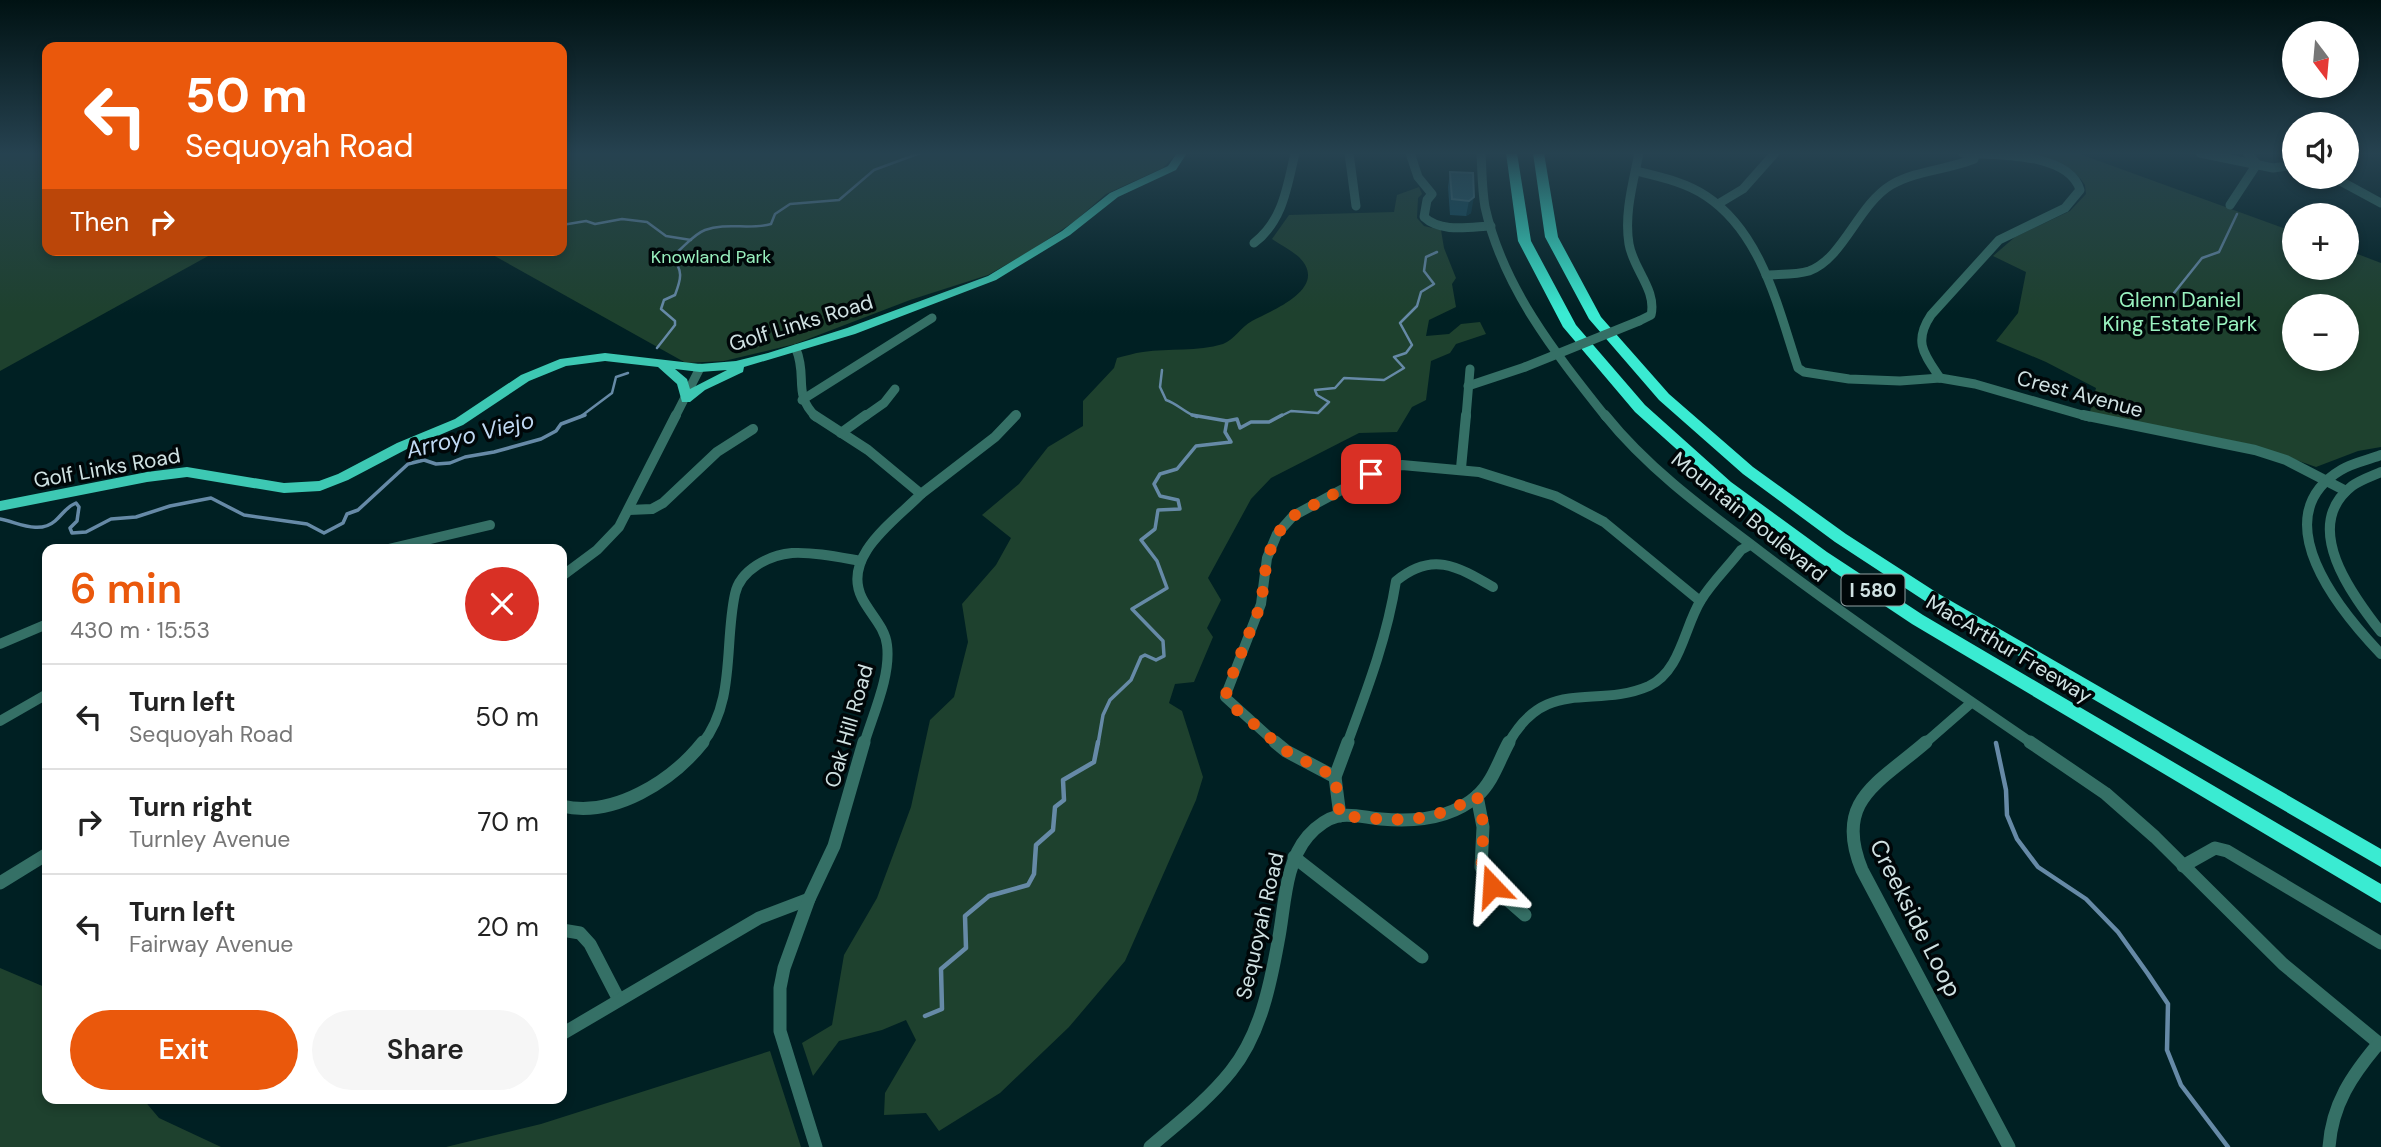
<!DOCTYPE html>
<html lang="en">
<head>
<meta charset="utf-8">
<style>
  :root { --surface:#fff; --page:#f6f6f6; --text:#222; --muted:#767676; --line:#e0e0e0; --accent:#ea580c }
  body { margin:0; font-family:"DM Sans",sans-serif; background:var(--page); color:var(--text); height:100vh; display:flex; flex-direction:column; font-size:26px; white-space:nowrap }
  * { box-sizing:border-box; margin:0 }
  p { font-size:23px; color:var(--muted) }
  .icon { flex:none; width:38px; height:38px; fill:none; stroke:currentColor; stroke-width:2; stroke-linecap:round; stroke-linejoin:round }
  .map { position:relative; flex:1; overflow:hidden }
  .drawer { position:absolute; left:42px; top:544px; width:525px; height:560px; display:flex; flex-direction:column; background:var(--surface); border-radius:14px; box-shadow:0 4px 10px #0003 }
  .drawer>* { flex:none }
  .top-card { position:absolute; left:42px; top:42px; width:525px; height:214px; border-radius:14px; box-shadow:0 4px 10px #0003; background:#ea580c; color:#fff; overflow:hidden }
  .needle { width:46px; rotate:164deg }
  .fabs { position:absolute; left:2282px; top:21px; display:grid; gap:14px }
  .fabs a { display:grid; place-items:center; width:77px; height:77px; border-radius:50%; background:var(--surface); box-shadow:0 4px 10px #0003; font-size:35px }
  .pin { position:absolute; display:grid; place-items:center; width:60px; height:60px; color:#fff; margin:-30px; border-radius:14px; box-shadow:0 4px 10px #0006 }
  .me { position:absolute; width:77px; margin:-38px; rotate:340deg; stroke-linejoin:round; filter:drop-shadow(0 0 5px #0008) }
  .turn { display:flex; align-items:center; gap:24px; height:147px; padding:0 28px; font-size:32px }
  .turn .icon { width:91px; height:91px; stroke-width:2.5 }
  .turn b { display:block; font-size:49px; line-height:60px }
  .then { display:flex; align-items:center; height:66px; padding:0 28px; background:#0003; gap:14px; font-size:26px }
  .round { display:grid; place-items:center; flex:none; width:74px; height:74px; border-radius:37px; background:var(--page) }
  .overview { display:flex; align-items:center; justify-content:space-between; height:119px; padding:0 28px }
  h1 { font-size:42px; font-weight:600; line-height:52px; color:var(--accent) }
  .primary-button { display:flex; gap:14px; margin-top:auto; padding:14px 28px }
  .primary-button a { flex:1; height:80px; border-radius:42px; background:var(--accent); color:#fff; font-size:28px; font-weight:600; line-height:80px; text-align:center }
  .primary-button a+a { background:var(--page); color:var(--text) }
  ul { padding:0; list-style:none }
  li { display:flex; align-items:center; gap:21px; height:105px; padding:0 28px; border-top:2px solid var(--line) }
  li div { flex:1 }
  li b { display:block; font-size:26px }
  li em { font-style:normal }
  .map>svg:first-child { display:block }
</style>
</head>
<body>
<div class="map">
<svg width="2381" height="1147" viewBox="0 0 2381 1147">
  <rect width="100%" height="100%" fill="#002023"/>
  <g fill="#1e412e" fill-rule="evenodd">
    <polygon points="0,153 47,153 47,250 219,250 0,371"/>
    <polygon points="562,153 1177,153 1163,168 1106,194 1075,221 1032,250 988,275 910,300 795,344 724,361 686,363 484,250 562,250"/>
    <path d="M2022,153H2077L2294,232V268H2347V250L2381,263V447L2358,451L2316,467L2253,445L2090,412L2096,388L2046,362L1996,341L2018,313L2026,272L1993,256L2015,237L2070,211L2086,194L2085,185C2071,163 2046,158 2022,153ZM2294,306H2347V359H2294Z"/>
    <path d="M1419,187L1422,194L1418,198L1417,218L1424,226L1441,230L1444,248L1456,278L1452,284L1456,307L1429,320L1426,336L1449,334L1461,324L1480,322L1486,334L1456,344L1450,353L1431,361L1426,400L1412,407L1397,432L1359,433L1271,478L1251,499L1208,578L1221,600L1207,628L1213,637L1194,682L1175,684L1169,703L1182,711L1203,777L1196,800L1125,961L1069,1027L1000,1093L939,1131L926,1113L884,1115L885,1093L916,1040L906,1020L882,1030L839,1041L813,1076L802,1043L832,1025L844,955L877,898L911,807L930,720L954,697L968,642L962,604L996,565L1011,538L982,515L1019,484L1048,447L1083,426V401L1114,368L1117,358C1126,356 1134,353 1143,352C1170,348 1197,352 1223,344C1234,340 1241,327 1252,321C1273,310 1330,288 1299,257C1291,250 1281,245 1272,239L1289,215L1394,212L1397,195Z"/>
    <polygon points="0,968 47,988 47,1099 143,1099 159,1118 221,1147 0,1147"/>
    <polygon points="770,1051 801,1147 446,1147 541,1124"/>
  </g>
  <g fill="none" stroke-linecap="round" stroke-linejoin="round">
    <g stroke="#668aa7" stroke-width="2.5">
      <polyline points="562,225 586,221 595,224 622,219 647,222 666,236 691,240"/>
      <polyline points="2174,293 2202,258 2219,252 2237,214"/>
      <path d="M657,348L675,325V321L661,309L664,300L675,295C681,279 684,270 671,257C683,249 692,235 705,230C726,222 750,230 771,224L775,214L790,204L839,200L874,170L920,153"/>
      <path d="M1162,370L1160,387L1166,400C1178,404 1185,413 1197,417"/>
      <polyline points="580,417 612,393 616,377 628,373"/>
      <polyline points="1279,417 1291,411 1318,413 1329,402 1317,395 1315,390 1335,388 1344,378 1384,380 1404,368 1394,357 1406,353 1412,345 1400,323 1417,306 1421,292 1434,284 1424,271 1426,257 1437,252"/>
    </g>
    <g stroke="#668aa7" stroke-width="3.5">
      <polyline points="1192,415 1227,421"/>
      <path d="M0,519C17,522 39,535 55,521C63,514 66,507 76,503L79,507L77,521L70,528L72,533L86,532L111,519L136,517L170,506L211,498L244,515L307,524L324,533L343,523L347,514L358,510L408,464L424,460L436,464L450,463L465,457L494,452L541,439L556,431L561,424L585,415"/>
      <polyline points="1098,744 1103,715 1110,700 1131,680 1141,657 1145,655 1156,660 1164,656 1163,641 1132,609 1167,588 1157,561 1141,540 1155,529 1158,510 1180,509 1178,500 1160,496 1154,484 1160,474 1177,469 1196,446 1231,442 1225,432 1227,421 1237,419 1240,428 1251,422 1269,422 1282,415"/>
    </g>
    <g stroke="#668aa7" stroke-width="4.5">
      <polyline points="1996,743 2006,790 2007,815 2017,839 2038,867 2086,899 2118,932 2148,974 2168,1004 2167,1050 2181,1085 2228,1147"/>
      <polyline points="925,1016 942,1009 941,969 966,948 965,916 989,896 1028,885 1034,874 1036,845 1053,830 1055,807 1064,800 1063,780 1094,762 1098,742"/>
    </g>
    <g stroke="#357066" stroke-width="9">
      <polyline points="1349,153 1356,206"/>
      <path d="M1410,153L1418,177L1432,194L1427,200L1424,217C1441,233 1469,227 1491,226"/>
      <path d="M1481,153C1482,171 1482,190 1485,207C1503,288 1556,354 1606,417"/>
      <path d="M1639,153C1633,183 1624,214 1629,244C1633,269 1657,290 1651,315L1639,321"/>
      <polyline points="2200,153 2273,168 2294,165"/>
      <polyline points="2291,153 2294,155"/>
      <path d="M1636,171C1660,177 1685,182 1706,196C1762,233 1778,308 1798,368L1804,372L1849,379L1900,381L1940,378L1975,384L2089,417"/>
      <polyline points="2333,177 2381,203"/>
      <polyline points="1718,204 1743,189 1775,153"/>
      <polyline points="2230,205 2257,164 2247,153"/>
      <path d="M1254,243C1283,221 1287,187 1295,153"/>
      <path d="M1766,275C1780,274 1796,275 1809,271C1843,259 1858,205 1891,185C1917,170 1947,170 1974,159L1975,154"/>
      <path d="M796,349C808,378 792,393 816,417"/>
      <path d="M1940,378C1924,354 1913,342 1931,315L1999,240L2065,208L2080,190C2069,152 1995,155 1963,153"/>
      <polyline points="1468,386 1525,367"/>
      <polyline points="802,400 932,318"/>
      <polyline points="675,417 700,368"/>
      <polyline points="864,417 884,403 895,389"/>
      <polyline points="1014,417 1016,415"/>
      <polyline points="1466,417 1470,369"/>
    </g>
    <g stroke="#357066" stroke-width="10">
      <path d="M814,415L868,450L921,494C896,520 841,556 862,598C870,614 885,627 887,645C891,676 873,714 864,744"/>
      <path d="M1605,415C1645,465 1698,505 1749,543C1841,614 1937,678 2033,744"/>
      <polyline points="2083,415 2255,450 2286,460 2346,491"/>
      <polyline points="841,433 866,415"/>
      <path d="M2381,455C2368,460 2352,463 2341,470C2262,517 2340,611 2381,654"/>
      <polyline points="1461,468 1466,415"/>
      <path d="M2381,472C2372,476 2360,480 2352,486C2300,526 2352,595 2381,632"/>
      <polyline points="921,494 995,437 1016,415"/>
      <polyline points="629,510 652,509 663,503 717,452 753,429"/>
      <polyline points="384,550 490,525"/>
      <polyline points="562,576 597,550 619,527 676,415"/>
      <polyline points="0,644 47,624"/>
      <polyline points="0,721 47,694"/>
      <path d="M702,744C736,701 724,644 735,594C740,570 769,555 792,553C815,552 838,557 861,561"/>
      <polyline points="1277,744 1225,697 1261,604 1267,558 1277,534 1293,516 1371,474 1402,465 1479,472 1555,496 1604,522 1700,601"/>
      <path d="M1347,744C1367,690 1387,638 1396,581C1432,551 1457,566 1493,587"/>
      <path d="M1508,744C1546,675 1594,710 1649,686C1681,671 1684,627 1701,600C1712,582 1728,567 1741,550L1750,545"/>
      <polyline points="1924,744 1971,703"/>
    </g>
    <g stroke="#357066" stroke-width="13">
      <polyline points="1275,742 1286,751 1335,777"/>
      <path d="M1926,742C1879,783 1833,800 1862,870L2009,1147"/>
      <polyline points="2030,742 2105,793 2155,837 2283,964 2381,1045"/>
      <polyline points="1477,796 1483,827 1481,867 1492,886 1525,915"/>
      <path d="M562,806C614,818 672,781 703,742"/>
      <polyline points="1340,816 1335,777 1348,742"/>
      <polyline points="1294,857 1422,957"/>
      <polyline points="2183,866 2215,848 2227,851 2381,943"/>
      <polyline points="0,883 47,854"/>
      <polyline points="562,930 580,933 590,944 619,1000"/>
      <polyline points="562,1034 759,918 809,899"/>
      <polyline points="816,1147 780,1031 780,988 784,968 809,899 834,846 864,742"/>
      <path d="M1150,1147C1178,1123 1208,1100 1231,1071C1260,1035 1270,986 1278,942C1285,908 1284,864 1308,836C1316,827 1326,819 1338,816C1352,813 1367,818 1381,819C1413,822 1451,819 1477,796C1493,782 1499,760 1509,742"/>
      <path d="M2329,1147C2332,1104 2352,1075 2379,1043"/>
    </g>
    <path fill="#3dc8b3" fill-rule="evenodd" d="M1177,153H1187L1176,170L1118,197L1070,235L996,280L855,334L744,367L743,372L705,390L690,402H682L677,384L658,367L605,361L566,366L529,381L463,425L407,449L348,480L320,491L284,493L187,477L147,482L0,511V501L147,472L187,467L284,483L319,481L338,474L397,443L455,419L521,375L560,359L605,353L700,364L736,361L768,353L847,328L988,276L1062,231L1110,193L1168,166ZM675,369L700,372L727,370L690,389L687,379Z"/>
    <g fill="#3aebd2" fill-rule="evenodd">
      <polygon points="1506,153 1517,153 1531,241 1576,325 1645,405 1731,482 1827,552 1923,615 2381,884 2381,903 1912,624 1816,560 1721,489 1635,412 1563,327 1518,241"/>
      <polygon points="1533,153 1544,153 1558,237 1601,317 1669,394 1753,467 1846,534 1939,594 2381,849 2381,867 1928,603 1835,542 1743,474 1659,400 1589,319 1545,237"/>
    </g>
    <polyline stroke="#357066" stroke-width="9" points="1525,367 1639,321"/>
  </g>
  <polygon fill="#134e61" points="1450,172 1473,173 1471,213 1466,216 1450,215 1448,187"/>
  <polygon fill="#033542" points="1474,197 1471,213 1466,216 1469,201"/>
  <polygon fill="#285e6f" stroke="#427381" stroke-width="2" points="1450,172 1473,173 1474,197 1469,201 1452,199"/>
  <linearGradient id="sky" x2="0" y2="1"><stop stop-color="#001213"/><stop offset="0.49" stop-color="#264250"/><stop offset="1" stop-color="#264250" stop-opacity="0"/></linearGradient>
  <rect width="2381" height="313" fill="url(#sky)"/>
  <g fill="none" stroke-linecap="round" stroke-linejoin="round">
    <path stroke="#ea580c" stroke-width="12" stroke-dasharray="0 21.6" d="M1371,474L1293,516L1277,534L1267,558L1261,604L1227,688L1226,697L1230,704L1286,751L1335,777L1340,816C1400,820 1422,827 1477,796C1479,805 1482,815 1483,825C1485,855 1473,854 1492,886"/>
  </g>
  <g text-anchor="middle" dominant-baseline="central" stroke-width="7" stroke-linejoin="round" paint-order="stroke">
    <g font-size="18" fill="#99f2bf" stroke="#000709">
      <text x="711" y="257">Knowland Park</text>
    </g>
    <rect fill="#000709" stroke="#92a0a2" stroke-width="2" x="1841.5" y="574.5" width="63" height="31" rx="5"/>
    <g font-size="19" font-weight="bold" fill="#d0e2e3">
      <text x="1873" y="590">I 580</text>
    </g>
    <g font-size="21" fill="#99f2bf" stroke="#000709">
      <text x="2180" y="300">Glenn Daniel<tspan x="2180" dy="24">King Estate Park</tspan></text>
    </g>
    <g font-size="21" fill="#d0e2e3" stroke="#000709">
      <text transform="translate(801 323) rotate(-17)">Golf Links Road</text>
      <text transform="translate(2080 394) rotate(15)">Crest Avenue</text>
      <text transform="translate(107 468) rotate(-10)">Golf Links Road</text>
      <text transform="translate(1749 517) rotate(39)">Mountain Boulevard</text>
      <text transform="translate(2009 649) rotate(31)">MacArthur Freeway</text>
      <text transform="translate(849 726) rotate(-74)">Oak Hill Road</text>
      <text transform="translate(1260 926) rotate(-77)">Sequoyah Road</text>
    </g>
    <g font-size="23" font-style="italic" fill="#c0d9f3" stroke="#000709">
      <text transform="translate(470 435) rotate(-14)">Arroyo Viejo</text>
    </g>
    <g font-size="24" fill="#d0e2e3" stroke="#000709">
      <text transform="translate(1916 918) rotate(63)">Creekside Loop</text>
    </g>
  </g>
</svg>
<div class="fabs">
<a><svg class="needle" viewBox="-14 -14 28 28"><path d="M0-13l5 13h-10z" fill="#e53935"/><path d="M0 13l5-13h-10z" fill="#767676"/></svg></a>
<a><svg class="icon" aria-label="sound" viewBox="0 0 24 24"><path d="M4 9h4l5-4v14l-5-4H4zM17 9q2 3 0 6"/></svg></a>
<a>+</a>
<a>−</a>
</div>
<div class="pin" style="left:1371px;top:474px;background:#d93025"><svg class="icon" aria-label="arrive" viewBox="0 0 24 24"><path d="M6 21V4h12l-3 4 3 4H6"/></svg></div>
<svg class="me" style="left:1492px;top:886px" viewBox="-20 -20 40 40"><path d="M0-17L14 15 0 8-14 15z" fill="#ea580c" stroke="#fff" stroke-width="4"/></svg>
<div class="top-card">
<div class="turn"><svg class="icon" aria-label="left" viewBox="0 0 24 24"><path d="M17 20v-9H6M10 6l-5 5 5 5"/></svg><div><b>50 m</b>Sequoyah Road</div></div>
<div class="then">Then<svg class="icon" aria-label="right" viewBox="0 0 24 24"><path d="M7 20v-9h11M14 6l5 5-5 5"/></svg></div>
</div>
<section class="drawer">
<div class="overview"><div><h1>6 min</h1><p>430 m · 15:53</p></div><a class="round" style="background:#d93025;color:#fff"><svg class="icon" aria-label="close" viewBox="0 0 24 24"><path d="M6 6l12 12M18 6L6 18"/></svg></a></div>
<ul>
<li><svg class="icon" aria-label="left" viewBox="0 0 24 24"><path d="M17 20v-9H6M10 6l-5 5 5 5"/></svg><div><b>Turn left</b><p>Sequoyah Road</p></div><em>50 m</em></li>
<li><svg class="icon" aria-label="right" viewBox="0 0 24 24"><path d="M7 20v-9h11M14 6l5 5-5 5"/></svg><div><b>Turn right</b><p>Turnley Avenue</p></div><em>70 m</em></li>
<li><svg class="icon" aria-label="left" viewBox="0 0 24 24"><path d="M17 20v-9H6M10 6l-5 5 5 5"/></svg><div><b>Turn left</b><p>Fairway Avenue</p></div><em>20 m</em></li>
</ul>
<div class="primary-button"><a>Exit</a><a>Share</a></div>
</section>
</div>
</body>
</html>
